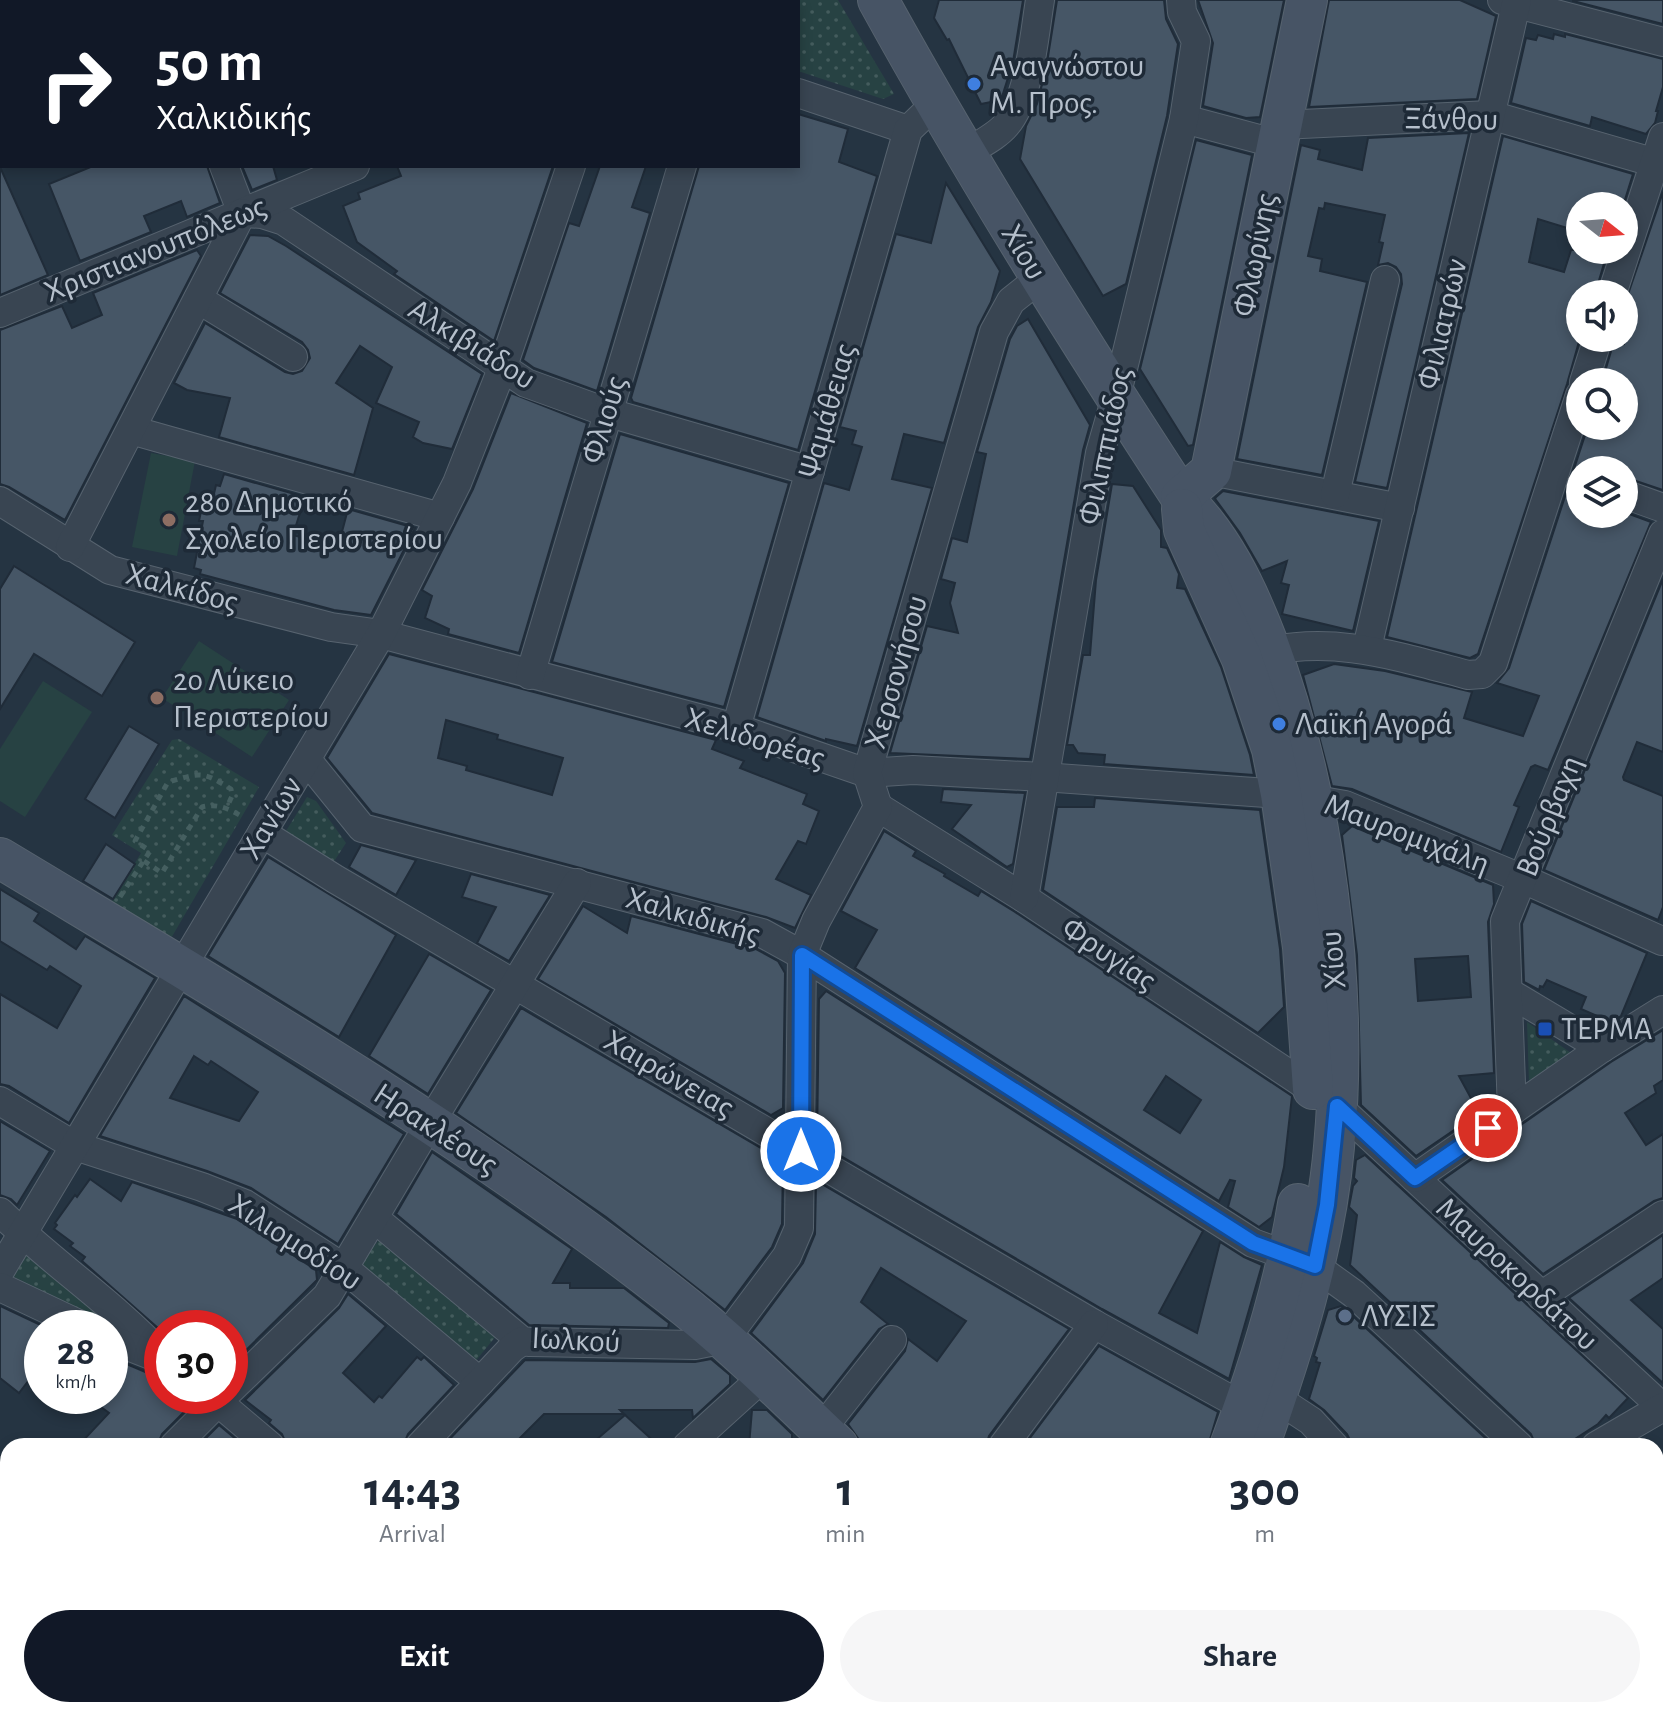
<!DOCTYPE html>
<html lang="en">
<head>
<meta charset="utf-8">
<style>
  :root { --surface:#fff; --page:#f6f6f7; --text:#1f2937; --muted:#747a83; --accent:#111827 }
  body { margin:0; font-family:"Alegreya Sans",sans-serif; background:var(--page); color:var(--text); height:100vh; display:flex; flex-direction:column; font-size:30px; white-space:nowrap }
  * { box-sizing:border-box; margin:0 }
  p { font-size:26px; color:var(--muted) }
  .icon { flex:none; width:44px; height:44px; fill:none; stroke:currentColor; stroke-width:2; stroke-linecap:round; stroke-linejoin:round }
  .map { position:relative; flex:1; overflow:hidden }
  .details { position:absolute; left:0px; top:1438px; width:1664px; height:280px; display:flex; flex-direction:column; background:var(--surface); border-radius:24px 24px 0 0; box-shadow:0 4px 12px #0003 }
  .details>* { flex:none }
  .guide { position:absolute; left:0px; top:0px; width:800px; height:168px; box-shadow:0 4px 12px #0003; background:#111827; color:#fff; overflow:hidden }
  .needle { width:52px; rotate:107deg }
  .buttons { position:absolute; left:1566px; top:192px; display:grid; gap:16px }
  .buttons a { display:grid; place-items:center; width:72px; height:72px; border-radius:50%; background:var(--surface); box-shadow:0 4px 12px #0003; font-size:40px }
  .speed { position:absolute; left:24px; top:1310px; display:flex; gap:16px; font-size:40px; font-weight:700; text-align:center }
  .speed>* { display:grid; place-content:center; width:104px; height:104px; border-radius:50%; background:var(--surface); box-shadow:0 4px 12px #0003; line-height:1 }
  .speed small { font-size:20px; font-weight:400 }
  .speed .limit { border:12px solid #d22; background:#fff; color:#111 }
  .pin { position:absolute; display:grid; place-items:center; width:68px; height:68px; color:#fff; margin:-34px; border:4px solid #fff; border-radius:50%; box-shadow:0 2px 8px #0007 }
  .me { position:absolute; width:88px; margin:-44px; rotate:0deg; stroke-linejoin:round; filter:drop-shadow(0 0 6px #0008) }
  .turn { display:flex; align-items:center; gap:28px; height:168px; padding:0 24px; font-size:36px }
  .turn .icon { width:104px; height:104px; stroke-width:2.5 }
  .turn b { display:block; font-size:56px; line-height:68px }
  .eta { display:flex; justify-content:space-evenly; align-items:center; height:136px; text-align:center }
  .eta b { font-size:48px; font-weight:700; line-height:56px }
  .primary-button { display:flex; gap:16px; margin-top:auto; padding:16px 24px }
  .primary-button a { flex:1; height:92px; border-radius:48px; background:var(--accent); color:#fff; font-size:32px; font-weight:700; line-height:92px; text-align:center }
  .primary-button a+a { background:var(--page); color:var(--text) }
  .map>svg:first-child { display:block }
</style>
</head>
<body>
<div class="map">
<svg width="1663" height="1718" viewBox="0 0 1663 1718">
  <defs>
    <pattern id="green-dots" width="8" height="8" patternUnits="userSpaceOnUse" patternTransform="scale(2)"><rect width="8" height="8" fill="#274243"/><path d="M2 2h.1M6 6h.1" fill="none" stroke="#445c5d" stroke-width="1.8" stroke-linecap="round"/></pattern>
  </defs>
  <rect width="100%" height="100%" fill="#253442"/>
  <g fill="url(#green-dots)">
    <polygon points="686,0 838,0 894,94 883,99 798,71 798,2 685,2"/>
    <polygon points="179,739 259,787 170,940 111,903 141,853 112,835 172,740"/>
    <polygon points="307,797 316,801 346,843 333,863 286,831"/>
    <polygon points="1527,1022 1571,1053 1529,1083"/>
    <polygon points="379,1240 496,1336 474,1363 357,1267"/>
    <polygon points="25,1252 127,1335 10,1275"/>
  </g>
  <g fill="#274243">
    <polygon points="151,453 195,461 177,556 132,547"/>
    <polygon points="199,641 289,700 252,757 162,698"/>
    <polygon points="43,681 92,712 25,817 0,801 0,749"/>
  </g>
  <g fill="#465666" stroke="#202c39" stroke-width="2" fill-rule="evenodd">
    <polygon points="939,0 1023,0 1013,62 1001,100 981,104 949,39 947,40 934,18"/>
    <polygon points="1057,0 1164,0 1166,19 1178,44 1167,116 1126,284 1103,296 1020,159 1026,126 1037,104 1046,69"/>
    <polygon points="1198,0 1284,0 1260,117 1246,118 1203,106 1213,43"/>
    <polygon points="1329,0 1460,0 1496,16 1477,99 1309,107"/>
    <polygon points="1573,0 1663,0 1663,24 1573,1"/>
    <polygon points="1554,34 1565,37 1565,34 1663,59 1663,87 1656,111 1658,111 1655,123 1646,134 1592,117 1590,126 1511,103 1526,38 1536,40 1538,35 1553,39"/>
    <polygon points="798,114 848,129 839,162 877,176 798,450 633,402 631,398 699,166 798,166"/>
    <polygon points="1469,133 1387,488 1355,482 1402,284 1401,274 1396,267 1388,263 1378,265 1383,243 1379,242 1385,215 1325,203 1324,209 1319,208 1308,256 1322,259 1320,271 1367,282 1322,475 1237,459 1301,145 1320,150 1318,159 1362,170 1368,138"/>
    <polygon points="1503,136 1633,174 1623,206 1580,206 1580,232 1538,219 1529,262 1564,272 1571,250 1608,250 1595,294 1580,294 1580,338 1567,384 1478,654 1470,658 1387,637"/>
    <polygon points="1196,140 1252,155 1193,445 1188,446 1140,369"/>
    <polygon points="93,166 207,166 220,203 187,217 181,201 144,216 151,232 80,261 49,184"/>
    <polygon points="242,166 273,166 277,180 252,190"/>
    <polygon points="397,166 553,166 494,341 394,274 397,271 357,242 343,206 360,199 358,193 401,176"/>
    <polygon points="600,166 646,166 632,207 650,213 597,391 534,368 523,360 569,223 579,226"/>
    <polygon points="0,167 48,275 0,295"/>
    <polygon points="946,183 1000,271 991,302 978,327 944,443 904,434 892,479 932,488 857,746 826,739 826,741 757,717 824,483 849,490 862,447 852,444 856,431 840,427 896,234 931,243"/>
    <polygon points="1663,192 1663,490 1624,477 1624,470 1580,470 1580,514 1624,512 1651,522 1548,770 1535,765 1531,767 1514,805 1519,807 1501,852 1352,789 1332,786 1303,675 1334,664 1385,671 1472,692 1464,718 1523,736 1539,696 1497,683 1509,668 1588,426 1624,426 1624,382 1602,382 1614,341 1624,344 1624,306"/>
    <polygon points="250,235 268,236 286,246 482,374 452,449 423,443 413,437 419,422 376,403 392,367 360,346 336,383 373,408 354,475 219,437 230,398 187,390 174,383 205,323 285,372 293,374 302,371 310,358 308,350 302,342 220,293"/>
    <polygon points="197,250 201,256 65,520 9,487 0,484 0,330 62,306 72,328 102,315 93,293"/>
    <polygon points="1028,319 1090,425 1083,450 1030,759 890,753 927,626 958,633 950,603 955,583 941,579 952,538 967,542 986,454 977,452 1010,339 1017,326"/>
    <polygon points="511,393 587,423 519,653 448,634 449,629 425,618 432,596 422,590 473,489"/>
    <polygon points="620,434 789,483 724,707 552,662"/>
    <polygon points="224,474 305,497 293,535 338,547 348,509 415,528 371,615 334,610 200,574 201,570 194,568 203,521 199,521 204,497 213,498 216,485 220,486"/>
    <polygon points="1112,484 1133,486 1161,530 1161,547 1167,548 1179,574 1177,588 1185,589 1221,667 1250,755 1254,775 1104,764 1105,755 1078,753 1073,745 1067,745 1083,655 1090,655 1096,580"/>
    <polygon points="1223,491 1379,521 1353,631 1282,614 1289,585 1281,583 1287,561 1262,571 1240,533 1216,500 1215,498"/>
    <polygon points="14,566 135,642 102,696 34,654 0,709 0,589"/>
    <polygon points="1663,579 1663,752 1637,742 1623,777 1624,780 1663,796 1663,907 1658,920 1544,870"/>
    <path d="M389,654L716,740L712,749L744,761L740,768L807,794L803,804L819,811L806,844L798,841L776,879L811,895L795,928L766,917L372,813L327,758ZM446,720L498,735L497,739L563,758L552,795L466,770L467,766L438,758Z"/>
    <polygon points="129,726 159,744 115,818 85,799"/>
    <polygon points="943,789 1025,793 1013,864 1007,867 952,829 971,805 941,802"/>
    <polygon points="1095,798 1260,810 1280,949 1284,1007 1258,1033 1043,890 1057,807 1094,807"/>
    <path d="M1352,826L1493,885L1494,904L1488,922L1494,1073L1459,1076L1479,1113L1416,1156L1361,1105L1357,955L1342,835ZM1468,956L1471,997L1418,1001L1415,959Z"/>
    <path d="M884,831L916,851L913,856L945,874L944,876L978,896L981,891L1015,912L1292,1096L1284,1167L1272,1217L1259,1227L1228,1207L1235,1181L1230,1180L1219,1201L855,968L877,930L841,911ZM1166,1076L1201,1100L1180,1133L1144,1110Z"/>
    <polygon points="106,844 135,864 113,899 83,881"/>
    <polygon points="361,845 416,860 396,895 349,867"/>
    <polygon points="268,857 396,935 339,1037 208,956"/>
    <polygon points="471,874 550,895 509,961 477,943 496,907 462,897"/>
    <polygon points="0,889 39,913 34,921 76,949 85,936 155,978 69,1123 9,1086 0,1084 0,994 57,1028 81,986 50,966 47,970 0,941"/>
    <polygon points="1531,901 1647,953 1621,1016 1611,1022 1581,1009 1586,997 1547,980 1543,987 1540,986 1539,990 1524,982 1522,924"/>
    <polygon points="583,906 627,933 631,916 756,949 778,961 785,973 783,1108 771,1115 538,979"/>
    <polygon points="429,954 491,990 428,1094 369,1056"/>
    <polygon points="826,991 1203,1231 1159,1313 1197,1333 1220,1242 1244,1257 1262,1265 1229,1379 1102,1309 817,1142 819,999"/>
    <path d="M184,996L404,1134L338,1244L251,1188L207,1171L100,1136ZM194,1056L208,1065L211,1061L258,1092L239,1121L170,1098Z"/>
    <polygon points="521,1008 783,1161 782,1224 772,1247 725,1310 606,1217 456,1113"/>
    <polygon points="1663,1030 1663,1080 1654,1086 1656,1093 1625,1113 1646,1145 1663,1134 1663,1198 1654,1201 1543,1274 1442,1180 1611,1062"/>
    <polygon points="0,1121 50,1151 17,1205 11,1199 0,1195"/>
    <polygon points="432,1152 572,1249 553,1283 570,1283 570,1288 624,1288 669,1323 668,1328 529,1325 396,1214"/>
    <polygon points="1365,1155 1628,1398 1609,1418 1606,1415 1598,1424 1564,1446 1536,1446 1531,1434 1350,1265 1357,1215 1349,1207 1353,1186 1357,1181 1354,1178 1356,1160"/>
    <polygon points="90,1179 121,1201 132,1182 237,1219 316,1270 317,1280 230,1366 230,1328 158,1328 82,1261 85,1257 70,1246 73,1243 54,1229 57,1225 55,1223 75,1195 77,1197"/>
    <polygon points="820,1183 1069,1329 989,1436 986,1446 871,1446 860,1441 848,1424 905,1351 908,1339 937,1361 966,1321 881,1268 861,1302 888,1324 879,1329 823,1400 751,1333 803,1263 815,1234 816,1185"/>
    <polygon points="1663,1235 1663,1278 1631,1300 1663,1329 1663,1383 1569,1298"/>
    <polygon points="348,1294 386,1326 343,1373 374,1402 379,1396 382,1398 417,1357 421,1360 424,1357 454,1385 408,1434 403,1446 287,1446 282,1434 269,1423 271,1420 245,1400 339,1308"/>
    <polygon points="0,1306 47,1328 42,1328 42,1363 19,1393 0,1378"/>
    <polygon points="1341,1306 1343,1307 1494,1446 1353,1446 1347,1434 1324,1410 1309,1399 1320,1363 1316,1362 1317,1358 1314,1356 1328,1310"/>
    <polygon points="1099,1346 1218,1412 1208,1446 1024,1446"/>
    <polygon points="110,1357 162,1379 162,1396 188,1396 187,1409 162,1434 157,1446 78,1446 109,1413 86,1396 110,1396"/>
    <polygon points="711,1359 730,1375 730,1384 693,1418 692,1410 620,1410 624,1414 544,1414 512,1446 443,1446 525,1360 695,1362"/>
    <polygon points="752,1410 767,1410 792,1434 792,1446 749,1446"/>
    <polygon points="625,1415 659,1446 589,1446"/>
    <polygon points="219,1425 244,1446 198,1446"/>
  </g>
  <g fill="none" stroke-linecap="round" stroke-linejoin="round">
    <defs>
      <g id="street">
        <polyline points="19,0 21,2"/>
        <polyline points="449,0 453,2"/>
        <polyline points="538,0 539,2"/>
        <polyline points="1502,0 1663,42"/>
        <polyline points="48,2 51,0"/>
        <polyline points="246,2 247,0"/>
        <polyline points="659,2 660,0"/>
        <polyline points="0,52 2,50"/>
        <polyline points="798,93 908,130"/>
        <polyline points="1184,119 1278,144"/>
        <polyline points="1281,125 1490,115 1663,165"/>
        <path d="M965,154C978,145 996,137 1006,125C1030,97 1034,36 1040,0"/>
        <polyline points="224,166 242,213"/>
        <polyline points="242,213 262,214 284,221 526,383 606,412 810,471"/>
        <polyline points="1612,294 1663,137"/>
        <polyline points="198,299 293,357"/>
        <polyline points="0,313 355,166"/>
        <polyline points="1584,382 1598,338"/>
        <polyline points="131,430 440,517"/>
        <polyline points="1211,471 1400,508"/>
        <polyline points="1335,494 1385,280"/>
        <polyline points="1624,494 1663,508"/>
        <polyline points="0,501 110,570 331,627 381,634 736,728 867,773 913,770 1043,777 1281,794 1345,805 1523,879 1662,941"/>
        <polyline points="70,547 242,213"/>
        <polyline points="1367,648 1517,0"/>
        <path d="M1254,655C1328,633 1397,656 1468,675L1482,674L1493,663L1580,395"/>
        <polyline points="530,675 682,166"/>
        <polyline points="736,728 908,130 935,104"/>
        <polyline points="307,760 362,828 762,933 802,955 1253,1243 1315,1266 1354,1294 1519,1446"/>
        <polyline points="878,807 1024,898 1337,1106 1663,1408"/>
        <polyline points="262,833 335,879 1094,1324 1244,1407"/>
        <polyline points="1024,898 1100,453 1116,397 1184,119 1196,41 1182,12 1181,0"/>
        <polyline points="1508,992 1602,1048"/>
        <polyline points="0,1101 75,1146 202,1187 245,1204 344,1268 480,1382"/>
        <polyline points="1512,1111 1505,921 1663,534"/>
        <polyline points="1415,1178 1602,1048 1663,1010"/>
        <path d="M0,1212C52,1263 113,1303 162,1356"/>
        <polyline points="374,1218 522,1341 530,1342 695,1345 725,1339 787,1256 799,1228 802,955 816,921 878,807 867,773 994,332 1011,301 1040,278"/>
        <polyline points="0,1271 381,634 457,483 502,369 571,166"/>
        <polyline points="0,1287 87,1328"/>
        <polyline points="1541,1296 1663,1215"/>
        <polyline points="110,1339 161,1359"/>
        <polyline points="230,1390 327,1296 430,1123 577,883"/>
        <polyline points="211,1396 270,1446"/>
        <polyline points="1276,1398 1311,1421 1334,1446"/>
        <polyline points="813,1445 821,1430 892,1340"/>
        <polyline points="174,1446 224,1396"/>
        <polyline points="420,1446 512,1348 522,1341"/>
        <polyline points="687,1446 764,1376"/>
        <polyline points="1003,1446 1094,1324"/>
        <polyline points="1596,1446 1663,1407"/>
        <polyline points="0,1516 8,1521"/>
        <polyline points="312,1710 324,1718"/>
        <polyline points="545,1710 553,1718"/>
        <polyline points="923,1710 926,1718"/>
        <polyline points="1184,1710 1185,1718"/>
        <polyline points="1276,1710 1277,1718"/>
        <polyline points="1454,1710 1455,1718"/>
        <polyline points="396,1718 404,1710"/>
      </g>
      <g id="secondary">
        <path d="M878,0C972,171 1075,335 1181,497C1222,536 1247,589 1267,641C1324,793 1349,986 1334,1147C1325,1249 1293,1350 1259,1446"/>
        <polyline points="1181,497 1211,471 1307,0"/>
        <polyline points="1182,509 1184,530 1242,659 1272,749 1281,794 1303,947 1313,1089"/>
        <path d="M0,858C229,996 462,1131 672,1296C731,1342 784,1395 838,1446"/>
        <path d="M1230,1446C1259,1368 1285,1286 1298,1204"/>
        <polyline points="1382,1710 1428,1718"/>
        <polyline points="731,1718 757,1710"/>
        <polyline points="1120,1718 1123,1710"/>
      </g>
    </defs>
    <use href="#street" stroke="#57636f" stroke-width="30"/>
    <use href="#secondary" stroke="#57636f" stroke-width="42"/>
    <g stroke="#455f60" stroke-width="5" stroke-dasharray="6 6" stroke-linecap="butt">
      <path d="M144,861L162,873L202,807C218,803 229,809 243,817"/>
      <path d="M120,897L150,851L135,841L168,782C201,773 201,770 231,789L232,796L227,807"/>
    </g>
    <use href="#street" stroke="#394552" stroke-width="28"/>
    <use href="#secondary" stroke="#475465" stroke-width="40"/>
  </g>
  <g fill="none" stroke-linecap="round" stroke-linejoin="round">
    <defs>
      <polyline id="route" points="801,1151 802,955 1253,1243 1315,1266 1327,1205 1337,1106 1415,1178 1488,1128"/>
    </defs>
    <use href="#route" stroke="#114b97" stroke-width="20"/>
    <use href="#route" stroke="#1a73e8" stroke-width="14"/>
  </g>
  <g fill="#3f7fe0" stroke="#1e2a37" stroke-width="3">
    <circle cx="974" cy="84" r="8"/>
    <circle cx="1279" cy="724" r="8"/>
  </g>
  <g fill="#8d6e63" stroke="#1e2a37" stroke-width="3">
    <circle cx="169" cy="520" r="8"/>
    <circle cx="157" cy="698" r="8"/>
  </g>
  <rect fill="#1a4fb4" stroke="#1e2a37" stroke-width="3" x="1537" y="1021" width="16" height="16" rx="4"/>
  <circle fill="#5c6f8a" stroke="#1e2a37" stroke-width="3" cx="1345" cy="1316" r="8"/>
  <g text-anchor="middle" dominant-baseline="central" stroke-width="7" stroke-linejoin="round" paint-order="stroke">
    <g font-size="32" fill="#b6c0cc" stroke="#1e2a37" text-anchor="start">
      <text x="990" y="66">Αναγνώστου<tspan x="990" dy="37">Μ. Προς.</tspan></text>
      <text x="185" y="502">28ο Δημοτικό<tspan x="185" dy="37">Σχολείο Περιστερίου</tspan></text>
      <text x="173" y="680">2ο Λύκειο<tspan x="173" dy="37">Περιστερίου</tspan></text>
      <text x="1295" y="724">Λαϊκή Αγορά</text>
      <text x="1561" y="1029">ΤΕΡΜΑ</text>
      <text x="1361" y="1316">ΛΥΣΙΣ</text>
    </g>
    <g font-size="32" fill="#b6c0cc" stroke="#1e2a37">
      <text transform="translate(1451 119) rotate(1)">Ξάνθου</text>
      <text transform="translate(155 249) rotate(-22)">Χριστιανουπόλεως</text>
      <text transform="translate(1024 252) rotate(59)">Χίου</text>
      <text transform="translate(1255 255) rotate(-79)">Φλωρίνης</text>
      <text transform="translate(1442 324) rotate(-77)">Φιλιατρών</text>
      <text transform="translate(472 344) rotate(32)">Αλκιβιάδου</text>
      <text transform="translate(827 411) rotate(-74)">Ψαμάθειας</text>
      <text transform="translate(604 420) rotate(-73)">Φλιούς</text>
      <text transform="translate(1105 446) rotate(-78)">Φιλιππιάδος</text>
      <text transform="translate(182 588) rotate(15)">Χαλκίδος</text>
      <text transform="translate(896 672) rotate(-74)">Χερσονήσου</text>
      <text transform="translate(755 738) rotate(17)">Χελιδορέας</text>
      <text transform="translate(1549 816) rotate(-68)">Βούρβαχη</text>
      <text transform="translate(271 818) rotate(-59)">Χανίων</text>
      <text transform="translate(1407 834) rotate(21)">Μαυρομιχάλη</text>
      <text transform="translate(693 916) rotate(16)">Χαλκιδικής</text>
      <text transform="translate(1109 954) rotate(34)">Φρυγίας</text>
      <text transform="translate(1333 960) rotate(-95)">Χίου</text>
      <text transform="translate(669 1074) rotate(30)">Χαιρώνειας</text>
      <text transform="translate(436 1129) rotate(33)">Ηρακλέους</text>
      <text transform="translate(295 1242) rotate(33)">Χιλιομοδίου</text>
      <text transform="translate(1517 1274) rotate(43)">Μαυροκορδάτου</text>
      <text transform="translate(576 1340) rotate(3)">Ιωλκού</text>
    </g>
  </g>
</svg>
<div class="buttons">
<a><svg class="needle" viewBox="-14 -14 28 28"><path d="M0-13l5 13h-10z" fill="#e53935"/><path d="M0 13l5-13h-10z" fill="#747a83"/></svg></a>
<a><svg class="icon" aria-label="sound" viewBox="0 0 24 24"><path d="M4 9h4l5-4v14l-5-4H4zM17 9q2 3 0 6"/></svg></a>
<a><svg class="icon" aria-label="search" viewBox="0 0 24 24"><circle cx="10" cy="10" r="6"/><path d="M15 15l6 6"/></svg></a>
<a><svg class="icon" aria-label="layers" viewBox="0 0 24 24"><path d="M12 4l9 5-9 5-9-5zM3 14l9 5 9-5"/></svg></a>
</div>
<div class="speed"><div>28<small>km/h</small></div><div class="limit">30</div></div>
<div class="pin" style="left:1488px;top:1128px;background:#d93025"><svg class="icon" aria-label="arrive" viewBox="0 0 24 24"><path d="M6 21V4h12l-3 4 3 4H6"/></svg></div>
<svg class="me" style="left:801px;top:1151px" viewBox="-20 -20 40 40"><circle r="17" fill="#1a73e8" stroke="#fff" stroke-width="3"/><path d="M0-11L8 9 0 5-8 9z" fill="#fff"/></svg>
<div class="guide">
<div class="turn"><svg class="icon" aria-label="right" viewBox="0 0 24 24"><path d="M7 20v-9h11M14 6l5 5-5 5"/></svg><div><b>50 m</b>Χαλκιδικής</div></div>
</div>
<section class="details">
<div class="eta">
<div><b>14:43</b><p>Arrival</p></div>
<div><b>1</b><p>min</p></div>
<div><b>300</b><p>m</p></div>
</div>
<div class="primary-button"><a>Exit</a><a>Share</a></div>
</section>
</div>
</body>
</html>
